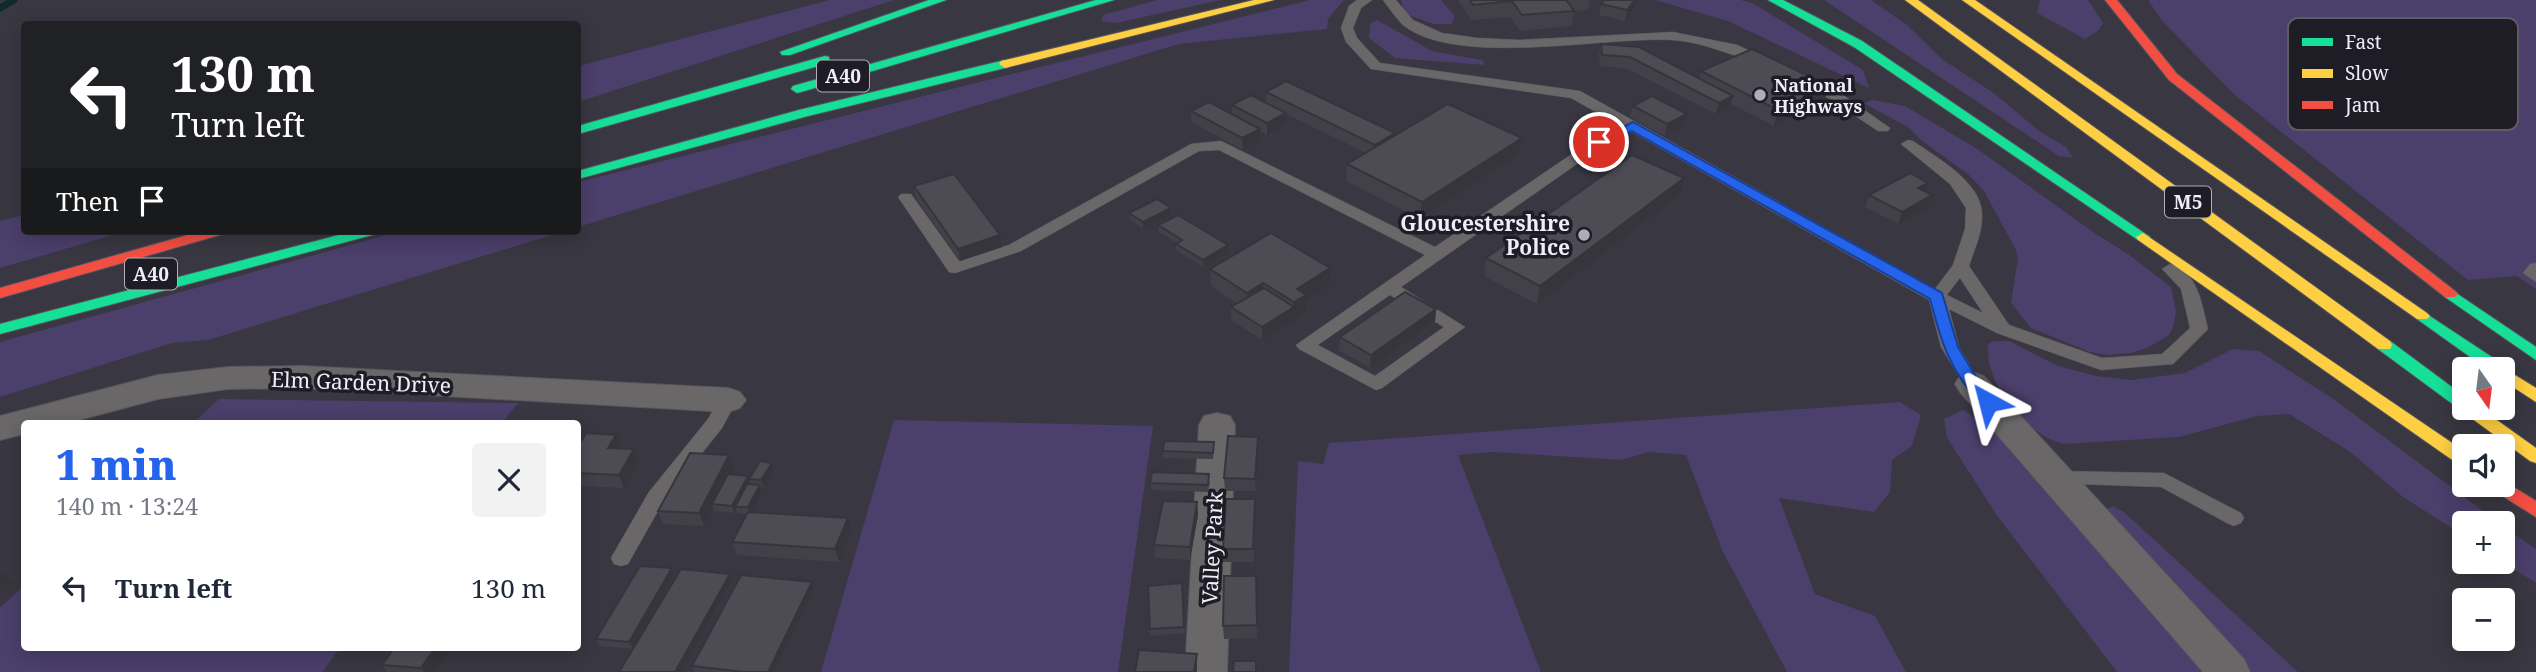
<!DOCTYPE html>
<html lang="en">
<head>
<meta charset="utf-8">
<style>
  :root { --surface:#fff; --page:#f2f2f3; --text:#1f2937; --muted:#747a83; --accent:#2563eb }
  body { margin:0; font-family:"Noto Serif",serif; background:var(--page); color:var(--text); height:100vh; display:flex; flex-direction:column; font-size:26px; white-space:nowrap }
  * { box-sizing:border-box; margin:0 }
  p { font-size:23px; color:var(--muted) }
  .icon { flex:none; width:38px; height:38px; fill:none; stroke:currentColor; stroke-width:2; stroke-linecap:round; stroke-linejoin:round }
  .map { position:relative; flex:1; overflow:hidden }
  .drawer { position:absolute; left:21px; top:420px; width:560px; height:231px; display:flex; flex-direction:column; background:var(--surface); border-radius:7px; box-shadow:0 4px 18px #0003 }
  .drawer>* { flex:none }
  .banner { position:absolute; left:21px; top:21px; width:560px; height:214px; border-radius:7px; box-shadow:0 4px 18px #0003; background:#202124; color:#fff; overflow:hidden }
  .needle { width:46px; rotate:166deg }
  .buttons { position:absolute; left:2452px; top:357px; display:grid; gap:14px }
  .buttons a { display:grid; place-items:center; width:63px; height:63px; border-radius:7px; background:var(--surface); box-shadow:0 4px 18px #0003; font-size:35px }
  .pin { position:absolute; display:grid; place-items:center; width:60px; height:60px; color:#fff; margin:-30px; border:4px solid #fff; border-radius:50%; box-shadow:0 2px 7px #0007 }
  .me { position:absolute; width:77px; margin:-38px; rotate:322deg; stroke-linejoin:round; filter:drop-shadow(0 0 5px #0008) }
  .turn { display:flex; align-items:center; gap:24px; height:147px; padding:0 35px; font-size:32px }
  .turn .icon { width:91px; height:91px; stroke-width:2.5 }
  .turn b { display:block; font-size:49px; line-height:60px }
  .then { display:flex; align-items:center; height:66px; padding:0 35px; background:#0003; gap:14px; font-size:26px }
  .round { display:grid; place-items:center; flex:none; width:74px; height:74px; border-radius:7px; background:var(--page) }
  .headline { display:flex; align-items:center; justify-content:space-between; height:119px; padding:0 35px }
  h1 { font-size:42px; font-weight:800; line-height:52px; color:var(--accent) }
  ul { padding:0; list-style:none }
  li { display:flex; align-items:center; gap:21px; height:98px; padding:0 35px }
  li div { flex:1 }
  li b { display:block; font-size:26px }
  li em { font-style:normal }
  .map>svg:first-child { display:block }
</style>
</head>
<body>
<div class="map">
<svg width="2536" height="672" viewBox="0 0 2536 672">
  <rect width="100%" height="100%" fill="#393741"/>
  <g fill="#4b3f6b">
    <polygon points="830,0 894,0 578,102 578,66"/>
    <polygon points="1157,0 1221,0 1116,23 1101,21 1103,15"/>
    <polygon points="1310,0 1344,0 1328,19 1327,29 1179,44 578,227 578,182"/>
    <polygon points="1401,0 1441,0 1455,16 1452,24 1434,24 1408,15 1404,13"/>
    <polygon points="1655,0 1741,0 1754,4 1863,70 1869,88 1728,21"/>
    <polygon points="1824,0 1871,0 1907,25 1942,59 1995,94 2039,131 2066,147 2073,158 2059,156"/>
    <polygon points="2040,0 2088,0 2103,23 2099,30 2085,39 2037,13"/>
    <polygon points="2148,0 2536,0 2536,289 2517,276 2468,280 2236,96 2163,22"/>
    <polygon points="1377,20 1432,51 1482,60 1485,65 1395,58 1369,38 1370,24"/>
    <polygon points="1873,100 1905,106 1976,148 2096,234 2128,254 2171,287 2176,311 2173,328 2168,336 2149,347 2132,353 2108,355 2090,352 2031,328 2011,303 2018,258 2016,250 1984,191 1969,175 1921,140 1908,127 1863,103"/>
    <polygon points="24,215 24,231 127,231 0,268 0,221"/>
    <polygon points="401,231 565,231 208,340 172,343 0,397 0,342"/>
    <path d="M1994,341H2009L2058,366L2096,376L2131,380L2185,373L2233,349L2259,351L2335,400L2499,523H2464V536L2403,497L2349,451L2289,414L2257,416L2179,437L2063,444C2025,434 1984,383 1988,344Z"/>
    <polygon points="219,399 518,403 502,423 193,423"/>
    <polygon points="1900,402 1921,415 1912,446 1892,460 1890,492 1874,512 1779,498 1815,594 1875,616 1906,672 1787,672 1723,552 1686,455 1648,452 1621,460 1494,452 1458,455 1541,672 1289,672 1298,461 1323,464 1329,443"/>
    <polygon points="1963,410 2022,447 2212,672 2117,672 1998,517 1947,438 1944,419"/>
    <polygon points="894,420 1153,426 1118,672 821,672"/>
    <polygon points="2113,506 2124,512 2298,672 2247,672 2227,652 2107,509"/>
    <polygon points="2503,526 2536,549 2536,583 2502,562"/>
    <polygon points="24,585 24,648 340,648 322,672 0,672 0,608"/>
  </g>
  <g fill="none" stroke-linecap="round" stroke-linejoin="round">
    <polyline stroke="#0f292c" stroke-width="7" points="0,8 14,0"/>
    <defs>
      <g id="lane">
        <path d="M1357,0H1372L1361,8L1353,28L1357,38L1380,63L1580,91L1935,289L1953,265L1965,229L1966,208L1950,184L1901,144L1908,140L1913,141C1937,158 1984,183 1982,217C1982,234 1974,250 1969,266L2009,325L2102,358L2162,354L2190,328L2181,289L2162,269L2170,264C2198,271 2202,305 2208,329L2173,364L2101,370L1997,333L1949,309L1959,347L1981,384L1978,388H1966L1941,347L1929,300L1632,132L1604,145L1401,287L1465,327L1382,388L1376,390L1299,349L1296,345L1425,255L1219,150L1199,151L1021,251L955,273L949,272L898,197L901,194H911L959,261L1009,245L1191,144L1221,141L1435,247L1594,139L1621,126L1571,98L1371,69L1346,42L1341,28L1349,6ZM1960,278L1983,313L1947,295ZM1390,295L1444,327L1375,376L1318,345Z"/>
        <path d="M1383,0H1396L1413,20L1442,33L1477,38L1519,40L1673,32L1737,45L1772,61L1765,65C1733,57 1706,42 1672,40C1605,36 1457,68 1403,25C1396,18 1389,8 1383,0Z"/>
        <polygon points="1806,77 1840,93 1890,128 1888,131 1878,131 1830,99 1801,84 1801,78"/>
        <polygon points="2536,263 2536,282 2523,273 2530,264"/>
        <polygon points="728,394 735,396 737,400 722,428 663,502 628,564 621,566 614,564 611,558 649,492 708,419 721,396"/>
        <polygon points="2056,471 2164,473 2241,513 2244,518 2241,523 2234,526 2227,523 2161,487 2049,483 2046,478 2049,473"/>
      </g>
      <g id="street">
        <polygon points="302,366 728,388 740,392 746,400 740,408 728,412 302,388 228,389 158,399 64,424 24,424 24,434 0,440 0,416 158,375 228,367"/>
        <polygon points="1972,372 1984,376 2244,659 2250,672 2203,672 1960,392 1955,384 1960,376"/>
        <polygon points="1217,413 1230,416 1235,425 1227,672 1185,672 1199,425 1204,416"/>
      </g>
      <g id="fast">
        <polygon points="929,0 946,0 790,55 782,55 780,52"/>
        <polygon points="1096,0 1114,0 801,92 797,93 791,89 793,86"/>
        <polygon points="1768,0 1783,0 1862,41 2150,237 2148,240 2138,240 1854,47"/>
        <polygon points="825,56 829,57 829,63 578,134 578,126"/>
        <polygon points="1005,60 1009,61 1009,67 808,116 578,179 578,171 799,110"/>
        <polygon points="354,231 378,231 376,234 0,334 0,324"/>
        <polygon points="2450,289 2536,347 2536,360 2445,297 2442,294"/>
        <polygon points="2422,311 2504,365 2506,369 2504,373 2502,369 2487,369 2417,319 2414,316"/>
        <polygon points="2384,340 2390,341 2464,396 2464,408 2470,408 2458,408 2378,349 2376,345 2378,341"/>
      </g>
      <g id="slow">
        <polygon points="1254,0 1274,0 1005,68 999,64 1001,61"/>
        <polygon points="1905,0 1918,0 2390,341 2392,345 2390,349 2378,349"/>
        <polygon points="1962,0 1975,0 2427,313 2430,316 2427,319 2417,319"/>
        <polygon points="2143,233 2464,451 2464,466 2458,464 2138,240 2136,237"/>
        <polygon points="2502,367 2536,388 2536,402 2502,380 2502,369 2496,369"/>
        <polygon points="2463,404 2464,408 2480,408 2536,448 2536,463 2530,461 2463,412 2461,408"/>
      </g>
      <g id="jam">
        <polygon points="2105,0 2117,0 2177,74 2455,291 2458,294 2455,297 2445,297 2169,80"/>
        <polygon points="202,231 225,231 223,234 0,298 0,288"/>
        <polygon points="2502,480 2536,501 2536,517 2493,490 2490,485 2502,485"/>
      </g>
    </defs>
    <use href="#lane" stroke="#57555e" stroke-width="1"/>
    <use href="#street" stroke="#57555e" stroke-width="2"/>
    <use href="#fast" stroke="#57555e" stroke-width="2"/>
    <use href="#slow" stroke="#57555e" stroke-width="2"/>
    <use href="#jam" stroke="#57555e" stroke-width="2"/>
    <use href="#lane" fill="#696767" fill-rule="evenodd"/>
    <use href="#street" fill="#696767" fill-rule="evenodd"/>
    <use href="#fast" fill="#16e098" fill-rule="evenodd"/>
    <use href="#slow" fill="#ffcf43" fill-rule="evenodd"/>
    <use href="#jam" fill="#f24e42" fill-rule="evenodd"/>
  </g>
  <g fill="#424149">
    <polygon points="1458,0 1590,0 1588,10 1574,11 1572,26 1520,31 1510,17 1471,20"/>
    <polygon points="1604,0 1640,0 1625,21 1599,15 1601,4"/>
    <polygon points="1601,44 1699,78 1701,71 1824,102 1774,126 1731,104 1730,107 1716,114 1628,69 1600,66 1599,55"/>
    <polygon points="1266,92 1395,136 1522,138 1519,154 1420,219 1346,181 1347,164 1366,153 1286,114 1286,124 1267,135 1260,131 1260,140 1243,150 1191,122 1191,111 1232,114 1232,105 1266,103"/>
    <polygon points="1633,106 1687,114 1684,126 1665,136 1630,117"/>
    <polygon points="914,186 1002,247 960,261 916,198"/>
    <polygon points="1925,191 1932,195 1928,207 1898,224 1865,207 1869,195"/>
    <polygon points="1680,195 1537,304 1484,276 1486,258"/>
    <polygon points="1129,213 1171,215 1143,229 1130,219"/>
    <polygon points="1158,225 1228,245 1229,252 1203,267 1176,250 1176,244 1177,243 1159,232"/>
    <polygon points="1330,268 1329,286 1306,300 1306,312 1262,340 1231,320 1231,307 1237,304 1211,286 1210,269"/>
    <polygon points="1436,309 1435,321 1370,368 1339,350 1340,337"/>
    <polygon points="616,435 621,449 634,449 640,462 624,488 578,486 578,446"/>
    <polygon points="1258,437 1256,491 1225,491 1224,478"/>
    <polygon points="1214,448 1213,459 1163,458 1163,451"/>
    <polygon points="772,463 774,469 764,487 761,487 762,492 752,512 848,518 852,531 839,562 737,555 732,542 747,514 737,513 736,510 734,513 714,511 713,508 704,526 663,524 658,511 734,468 730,475 748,476 750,483 749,484 751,484 749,479"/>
    <polygon points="1210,481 1208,492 1151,490 1150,483"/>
    <polygon points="1197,502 1198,515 1190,560 1155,558 1154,545"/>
    <polygon points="1255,512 1254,562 1223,562 1223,549"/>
    <polygon points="672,568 674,575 633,649 600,646 596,639"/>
    <polygon points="1256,576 1257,638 1224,639 1223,626"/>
    <polygon points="1182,583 1185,633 1150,636 1148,586"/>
    <polygon points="814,589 774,672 694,672 692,666"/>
    <polygon points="394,648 452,648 436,672 387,672 382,665"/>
  </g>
  <g fill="#36353c">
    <polygon points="1635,0 1640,0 1625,21 1627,10"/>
    <polygon points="1829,86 1824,102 1774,126 1778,110"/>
    <polygon points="1733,96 1730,107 1716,114 1719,103"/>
    <polygon points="1286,113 1286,124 1267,135 1267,123"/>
    <polygon points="1687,114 1684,126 1665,136 1667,124"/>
    <polygon points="1260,129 1260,140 1243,150 1242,138"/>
    <polygon points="1395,133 1394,145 1374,157 1375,145"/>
    <polygon points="1522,138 1519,154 1420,219 1422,202"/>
    <polygon points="1684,178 1680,195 1537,304 1540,286"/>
    <polygon points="1928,183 1924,195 1918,188"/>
    <polygon points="1932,195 1928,207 1898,224 1902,212"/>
    <polygon points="1171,208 1171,215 1143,229 1143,222"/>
    <polygon points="1000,235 1002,247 960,261 958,249"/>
    <polygon points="1228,245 1229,252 1203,267 1203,260"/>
    <polygon points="1330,268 1329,286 1306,300 1306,312 1294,320 1294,302 1297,289"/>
    <polygon points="1263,283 1264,300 1247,310 1247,293"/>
    <polygon points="1294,307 1294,320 1262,340 1262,327"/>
    <polygon points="1436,309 1435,321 1370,368 1371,355"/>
    <polygon points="616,435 622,448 614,461 608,448"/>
    <polygon points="1258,437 1258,450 1256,491 1255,479"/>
    <polygon points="634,449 640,462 624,488 619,475"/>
    <polygon points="729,455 734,468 715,505 712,504 713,508 704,526 699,513"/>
    <polygon points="772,463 774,469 764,487 761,480"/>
    <polygon points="748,476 750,483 737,507 735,507 736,510 734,513 732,506"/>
    <polygon points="760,485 762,492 751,514 748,507"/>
    <polygon points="1197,502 1198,515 1190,560 1190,547"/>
    <polygon points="848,518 852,531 839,562 835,549"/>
    <polygon points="672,568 674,575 633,649 629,642"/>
    <polygon points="0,569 13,583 0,596"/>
    <polygon points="730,574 732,580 681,672 675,672"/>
    <polygon points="812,582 814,589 774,672 768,672"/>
    <polygon points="435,648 452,648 436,672 424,672 421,668"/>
    <polygon points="1197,654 1197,672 1194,672"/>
  </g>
  <g fill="#4d4c55" stroke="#36353c" stroke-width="2">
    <polygon points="1470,0 1566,0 1574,11 1522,15 1512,1 1473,5"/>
    <polygon points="1604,0 1635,0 1627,10 1601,4"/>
    <polygon points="1601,44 1639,47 1733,96 1719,103 1630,57 1602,55"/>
    <polygon points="1752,49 1829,86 1778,110 1701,71"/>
    <polygon points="1286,81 1395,133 1375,145 1266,92"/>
    <polygon points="1251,95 1286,113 1267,123 1232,105"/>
    <polygon points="1652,96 1687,114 1667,124 1633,106"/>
    <polygon points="1209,102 1260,129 1242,138 1191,111"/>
    <polygon points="1448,104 1522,138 1422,202 1347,164"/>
    <polygon points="1632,155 1684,178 1540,286 1486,258"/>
    <polygon points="1910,173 1928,183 1918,188 1932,195 1902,212 1869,195"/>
    <polygon points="954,174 1000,235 958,249 914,186"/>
    <polygon points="1157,199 1171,208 1143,222 1129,213"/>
    <polygon points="1178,215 1228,245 1203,260 1176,244 1182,240 1158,225"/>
    <polygon points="1271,233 1330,268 1297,289 1306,295 1294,302 1263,283 1247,293 1210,269"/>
    <polygon points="1264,288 1294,307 1262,327 1231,307"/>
    <polygon points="1405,292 1436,309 1371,355 1340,337"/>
    <polygon points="586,433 616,435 608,448 634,449 619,475 578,473 578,446"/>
    <polygon points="1228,436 1258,437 1255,479 1224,478"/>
    <polygon points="1164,441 1214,442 1213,453 1163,451"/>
    <polygon points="690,453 729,455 699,513 658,511"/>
    <polygon points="760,461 772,463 761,480 749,479"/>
    <polygon points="1152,472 1209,474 1208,485 1150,483"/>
    <polygon points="728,474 748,476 732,506 712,504"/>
    <polygon points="747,484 760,485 748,507 735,507"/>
    <polygon points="1226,499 1255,499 1253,549 1223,549"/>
    <polygon points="1163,501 1197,502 1190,547 1154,545"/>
    <polygon points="748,512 848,518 835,549 732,542"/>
    <polygon points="640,566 672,568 629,642 596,639"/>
    <polygon points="681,569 730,574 675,672 619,672"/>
    <polygon points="741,575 812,582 768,672 744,672 692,666"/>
    <polygon points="1224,576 1256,576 1257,625 1223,626"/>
    <polygon points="1182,583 1184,627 1150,629 1148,586"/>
    <polygon points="394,648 435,648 421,668 382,665"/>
    <polygon points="1139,650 1197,654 1194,672 1135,672"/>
    <polygon points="1234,661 1256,661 1256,672 1233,672"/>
  </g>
  <path fill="#2563eb" stroke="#184099" stroke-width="2" d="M1633,122L1942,293L1958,347L1978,380L1997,402L1994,406H1982C1950,370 1942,345 1930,299L1632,131L1604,144L1599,146L1593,142Z"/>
  <g fill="#afadb9" stroke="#1e1c24" stroke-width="2.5">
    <circle cx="1760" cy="95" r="7"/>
    <circle cx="1584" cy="235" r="7"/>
  </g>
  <g text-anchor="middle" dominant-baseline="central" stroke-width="7" stroke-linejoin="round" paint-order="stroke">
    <g font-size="18" font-weight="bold" fill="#efedf9" stroke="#1e1c24" text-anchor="start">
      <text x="1774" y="85">National<tspan x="1774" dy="21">Highways</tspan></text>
    </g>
    <g fill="#1e1c24" stroke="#b0aeb9" stroke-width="2">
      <rect x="817" y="60.5" width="52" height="31" rx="5"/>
      <rect x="2165" y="186.5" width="46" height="31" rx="5"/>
      <rect x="125" y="258.5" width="52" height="31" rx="5"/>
    </g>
    <g font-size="19" font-weight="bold" fill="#efedf9">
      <text x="843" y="76">A40</text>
      <text x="2188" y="202">M5</text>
      <text x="151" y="274">A40</text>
    </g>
    <g font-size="21" font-weight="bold" fill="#efedf9" stroke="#1e1c24" text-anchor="end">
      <text x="1570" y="223">Gloucestershire<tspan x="1570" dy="24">Police</tspan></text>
    </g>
    <g font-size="21" fill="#efedf9" stroke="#1e1c24">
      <text transform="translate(361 382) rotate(2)">Elm Garden Drive</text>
      <text transform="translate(1212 548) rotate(-87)">Valley Park</text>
    </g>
  </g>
  <rect x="2288" y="18" width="230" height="112" rx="10" fill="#1e1c24" stroke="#5d5b64" stroke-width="2"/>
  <rect x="2302" y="38" width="31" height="8" fill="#16e098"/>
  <rect x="2302" y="69" width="31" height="9" fill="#ffcf43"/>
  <rect x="2302" y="101" width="31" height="8" fill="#f24e42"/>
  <g font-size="19" fill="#efedf9">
    <text x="2345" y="49">Fast</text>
    <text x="2345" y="80">Slow</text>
    <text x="2345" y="112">Jam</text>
  </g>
</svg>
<div class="buttons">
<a><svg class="needle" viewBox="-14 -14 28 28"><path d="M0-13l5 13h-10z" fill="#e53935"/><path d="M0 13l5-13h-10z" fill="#747a83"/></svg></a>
<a><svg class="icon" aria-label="sound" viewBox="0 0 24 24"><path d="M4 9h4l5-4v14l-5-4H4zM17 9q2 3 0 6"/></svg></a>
<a>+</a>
<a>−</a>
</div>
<div class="pin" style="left:1599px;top:142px;background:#d93025"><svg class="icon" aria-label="arrive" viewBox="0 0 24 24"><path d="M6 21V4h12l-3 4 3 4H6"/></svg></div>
<svg class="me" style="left:1988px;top:402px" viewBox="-20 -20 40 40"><path d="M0-17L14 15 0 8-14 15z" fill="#2563eb" stroke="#fff" stroke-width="4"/></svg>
<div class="banner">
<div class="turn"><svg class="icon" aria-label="left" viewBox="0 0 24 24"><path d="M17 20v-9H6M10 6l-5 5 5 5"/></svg><div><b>130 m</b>Turn left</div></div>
<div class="then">Then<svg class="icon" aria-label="arrive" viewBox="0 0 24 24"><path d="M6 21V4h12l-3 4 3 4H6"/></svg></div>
</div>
<section class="drawer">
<div class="headline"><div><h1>1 min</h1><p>140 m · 13:24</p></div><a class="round"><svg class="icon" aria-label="close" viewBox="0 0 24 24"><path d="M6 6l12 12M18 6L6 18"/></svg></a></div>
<ul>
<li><svg class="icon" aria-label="left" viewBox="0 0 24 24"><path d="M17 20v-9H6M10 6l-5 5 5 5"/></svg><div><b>Turn left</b></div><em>130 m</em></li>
</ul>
</section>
</div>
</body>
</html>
